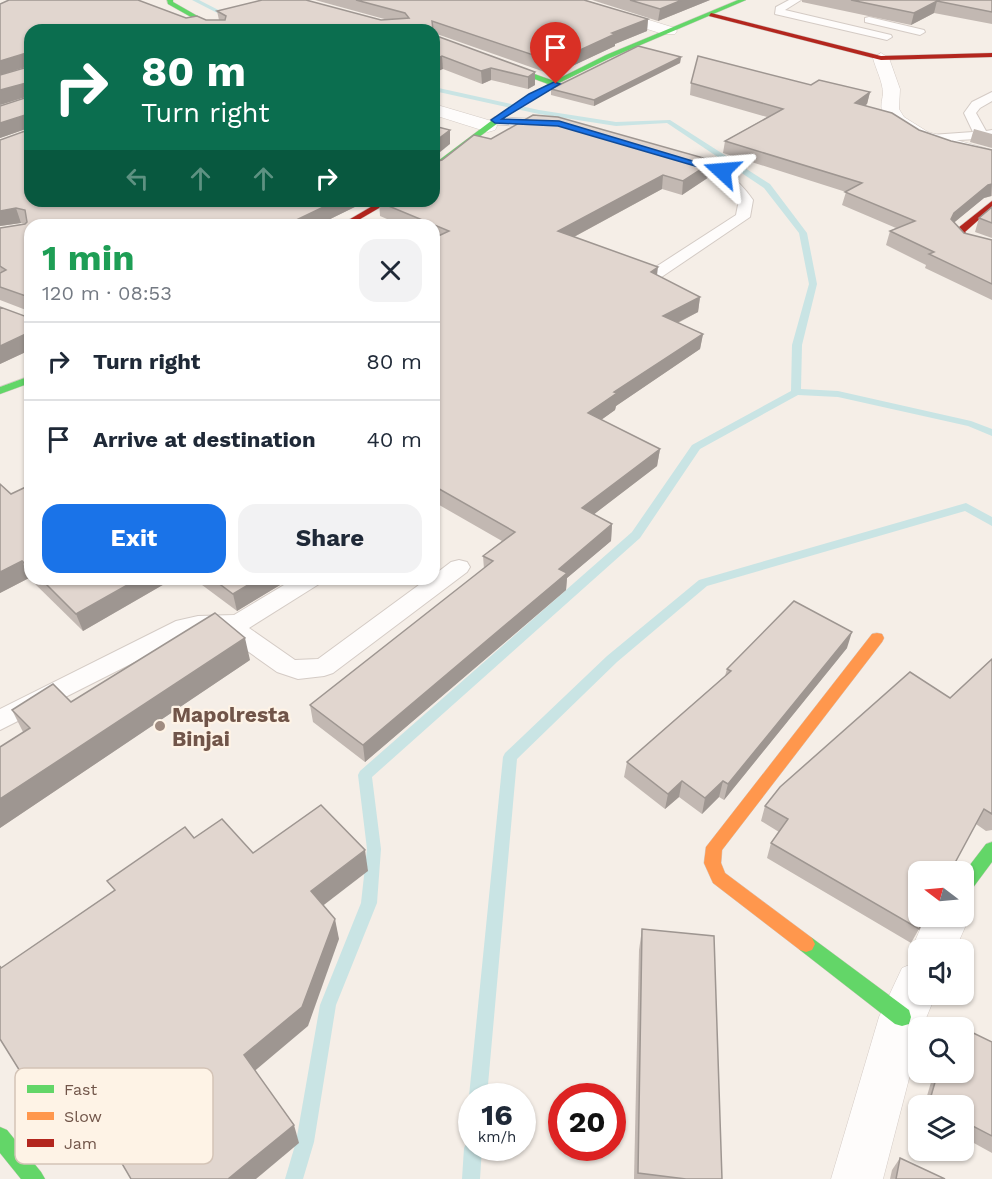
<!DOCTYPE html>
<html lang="en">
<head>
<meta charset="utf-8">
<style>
  :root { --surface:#fff; --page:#f2f2f3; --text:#1f2937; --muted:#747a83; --line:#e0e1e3; --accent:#1a73e8 }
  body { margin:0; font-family:"Work Sans",sans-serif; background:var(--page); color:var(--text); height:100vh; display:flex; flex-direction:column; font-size:22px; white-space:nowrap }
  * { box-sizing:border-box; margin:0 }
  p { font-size:20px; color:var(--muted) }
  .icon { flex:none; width:33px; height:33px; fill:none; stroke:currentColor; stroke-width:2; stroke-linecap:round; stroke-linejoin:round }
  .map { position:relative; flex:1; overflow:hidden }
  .details { position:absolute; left:24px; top:219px; width:416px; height:366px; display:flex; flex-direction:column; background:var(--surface); border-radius:18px; box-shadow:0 2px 4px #0004 }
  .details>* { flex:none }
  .guide { position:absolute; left:24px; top:24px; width:416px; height:183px; border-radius:18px; box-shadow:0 2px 4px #0004; background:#0b6e4f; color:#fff; overflow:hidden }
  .needle { width:39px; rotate:286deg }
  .fabs { position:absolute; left:908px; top:861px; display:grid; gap:12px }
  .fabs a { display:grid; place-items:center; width:66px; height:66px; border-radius:12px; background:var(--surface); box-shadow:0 2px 4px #0004; font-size:30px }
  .speed { position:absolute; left:458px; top:1083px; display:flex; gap:12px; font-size:30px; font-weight:700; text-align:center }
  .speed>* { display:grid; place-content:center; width:78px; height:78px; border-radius:50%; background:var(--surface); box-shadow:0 2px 4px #0004; line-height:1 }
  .speed small { font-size:15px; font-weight:400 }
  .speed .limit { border:9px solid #d22; background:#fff; color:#111 }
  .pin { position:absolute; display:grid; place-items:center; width:51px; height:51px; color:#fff; margin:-62px -26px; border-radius:50% 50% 50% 0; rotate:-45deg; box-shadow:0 0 6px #0007 }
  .pin .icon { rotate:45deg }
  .me { position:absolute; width:66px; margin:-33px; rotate:289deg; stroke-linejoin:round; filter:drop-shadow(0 0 4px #0008) }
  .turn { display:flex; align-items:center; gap:21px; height:126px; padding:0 18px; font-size:27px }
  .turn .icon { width:78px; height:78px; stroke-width:2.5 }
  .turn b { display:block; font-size:42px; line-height:51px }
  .lanes { display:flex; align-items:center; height:57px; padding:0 18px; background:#0003; justify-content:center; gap:30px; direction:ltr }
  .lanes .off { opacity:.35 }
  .round { display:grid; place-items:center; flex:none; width:63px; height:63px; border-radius:18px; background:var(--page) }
  .overview { display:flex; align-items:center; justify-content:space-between; height:102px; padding:0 18px }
  h1 { font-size:36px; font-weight:700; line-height:45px; color:#1e9e55 }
  .primary-button { display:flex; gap:12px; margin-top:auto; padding:12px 18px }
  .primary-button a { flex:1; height:69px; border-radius:18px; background:var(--accent); color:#fff; font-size:24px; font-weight:700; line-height:69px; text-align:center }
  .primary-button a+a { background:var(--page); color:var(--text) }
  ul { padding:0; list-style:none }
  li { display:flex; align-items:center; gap:18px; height:78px; padding:0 18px; border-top:2px solid var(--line) }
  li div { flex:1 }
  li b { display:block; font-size:22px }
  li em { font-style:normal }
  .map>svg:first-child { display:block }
</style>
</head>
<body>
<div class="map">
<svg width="992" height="1179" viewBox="0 0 992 1179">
  <rect width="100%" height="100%" fill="#f5eee7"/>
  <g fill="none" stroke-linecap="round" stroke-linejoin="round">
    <g fill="#c9e4e4" fill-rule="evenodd">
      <polygon points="192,0 199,0 234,18 229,19"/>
      <polygon points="434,87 539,110 616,122 670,120 770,184 807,233 817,284 802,345 801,389 838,391 971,421 992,429 992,436 968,426 838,397 798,395 700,449 640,538 372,777 381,849 377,903 336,1005 314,1142 303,1179 285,1179 296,1142 320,1005 361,903 367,849 358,775 360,771 632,532 692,445 791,391 792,345 809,284 799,233 764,188 667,123 616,126 539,114 434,91"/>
      <polygon points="966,503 992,517 992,526 965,511 707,586 617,662 517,759 487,1096 471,1096 471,1101 469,1096 503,757 505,753 607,656 699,580"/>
      <polygon points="471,1140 471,1148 482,1148 480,1179 462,1179 464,1148 467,1142"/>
    </g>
    <defs>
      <g id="lane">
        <polygon points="789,0 801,0 785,10 891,35 892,37 887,40 775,14 776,7"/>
        <polygon points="869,17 924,30 925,32 920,35 865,22 865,18"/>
        <polygon points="992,92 992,101 980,108 976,113 986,131 992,130 992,138 926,142 925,139 926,136 931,135 973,132 964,113 972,102"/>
        <polygon points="495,117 549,120 555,124 549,128 491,124 489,121"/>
        <path d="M685,156C716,164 735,174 753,200L750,217L660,278H648L646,275L648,272L736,215L739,200C724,178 706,170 680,163L678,160Z"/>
        <polygon points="459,560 467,562 470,567 467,572 333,673 324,676 298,679 277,672 222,633 192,633 0,730 0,709 176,621 198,616 234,615 294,579 322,579 319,584 249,628 295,660 318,659 427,579 434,579 434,575 451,562"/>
      </g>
      <g id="street">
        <polygon points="562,0 584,0 675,28 677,31 675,34 663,34 564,3"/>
        <path d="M881,53L889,58L900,89L899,109L904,117L928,132L992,150V162C960,154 899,145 883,113C880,107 882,101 883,94C883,82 876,70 873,58Z"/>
        <polygon points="434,104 495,122 497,126 495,130 488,132 434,115"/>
        <polygon points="963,902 970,916 955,950 918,950 918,994 936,994 922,1028 918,1028 918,1044 883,1179 831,1179 879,1017 902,968 916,962 911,950 926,916 963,916"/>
      </g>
      <g id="fast">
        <polygon points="167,0 173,0 173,2 222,30 214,30 168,4"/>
        <polygon points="738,0 746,0 610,58 559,83 520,107 434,170 434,164 503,112 548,84 434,42 434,38 554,81 606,55"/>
        <polygon points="30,376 30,383 0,394 0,387"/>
        <polygon points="992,842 992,862 969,893 963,896 963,874 986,844"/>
        <polygon points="806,936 812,938 909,1010 911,1017 909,1024 902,1026 895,1024 800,950 797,944 800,938"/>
        <polygon points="0,1127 7,1130 41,1172 45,1179 21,1179 0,1153"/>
      </g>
      <polygon id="slow" points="877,633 882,634 884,638 882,642 722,850 721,863 725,873 812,938 815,944 812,950 806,952 800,950 713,883 704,863 706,847 872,634"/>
      <g id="jam">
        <polygon points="711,13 881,56 992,53 992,57 881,60 709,16"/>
        <polygon points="381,201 391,201 350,225 340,225"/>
        <polygon points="992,201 992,208 965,232 971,238 992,244 992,250 965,242 956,233 958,228"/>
      </g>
    </defs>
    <use href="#lane" stroke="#d4cbc5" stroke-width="2"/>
    <use href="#street" stroke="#d4cbc5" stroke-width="1"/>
    <use href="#fast" stroke="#d4cac4" stroke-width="1"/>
    <use href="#slow" stroke="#d4cac4" stroke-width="1"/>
    <use href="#jam" stroke="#d4cac4" stroke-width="1"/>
    <use href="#lane" fill="#fefcfb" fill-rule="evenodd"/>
    <use href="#street" fill="#fefcfb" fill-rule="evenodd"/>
    <use href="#fast" fill="#63d668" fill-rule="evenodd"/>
    <use href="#slow" fill="#ff974d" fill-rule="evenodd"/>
    <use href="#jam" fill="#b3261e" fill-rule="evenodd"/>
  </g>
  <g fill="#c2b8b2">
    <polygon points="315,0 584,0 648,19 647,31 615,44 615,46 553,75 434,33 434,30 30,30 30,201 367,201 318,225 30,225 30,350 0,364 0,307 27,317 26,310 0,300 0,228 25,224 21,223 0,226 28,128 0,138 0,106 28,97 28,96 0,105 28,66 0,75 0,4 206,20 219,20 217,11 381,20 388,20"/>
    <polygon points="592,0 710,0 658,21"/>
    <polygon points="802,0 992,0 992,24 934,13 911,25 802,2"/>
    <polygon points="434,35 535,72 535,85 528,89 491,80 482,84 443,69"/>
    <polygon points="681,57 680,63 594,106 551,95 551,89"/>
    <polygon points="691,83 811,85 870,92 867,104 865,105 919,130 951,141 992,150 992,196 984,198 954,222 964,233 992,240 992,300 925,268 926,265 886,245 890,231 896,228 842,205 846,192 723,153 725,141 767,117 690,95"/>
    <polygon points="974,129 992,134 992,148 970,142"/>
    <polygon points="491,139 714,161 712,175 682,195 662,189 574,237 700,297 698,312 678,323 703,334 700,349 616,406 615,410 601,420 660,449 657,466 594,514 612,524 611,541 567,578 566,590 365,762 313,722 310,705 484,569 483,556 502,541 434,502 434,225 401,225 380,216 379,202 434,201 442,160"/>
    <polygon points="992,207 992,238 975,232 979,218"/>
    <polygon points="0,484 11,494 30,485 30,579 29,578 0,593"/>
    <polygon points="30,579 173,579 83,631"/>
    <polygon points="194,579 290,579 237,611"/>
    <polygon points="847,648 724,800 719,797 702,814 679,797 665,809 624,777 627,762 725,676 727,669"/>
    <polygon points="992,659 992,830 986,831 976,824 918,872 919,929 911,943 767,858 771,843 779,832 761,821 765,806 950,698"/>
    <polygon points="250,660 0,828 0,747 23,732 12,710 71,702"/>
    <polygon points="642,929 722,1179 634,1179 639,950"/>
    <polygon points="992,1042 992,1153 963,1137 963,1106 924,1106 934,1072 963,1072"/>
    <polygon points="900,1158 945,1179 890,1179 892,1170"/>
  </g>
  <g fill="#9e9691">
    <polygon points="682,0 710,0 658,21 660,9"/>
    <polygon points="937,1 934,13 911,25 914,13"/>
    <polygon points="648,19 647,31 615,44 615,46 553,75 554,62 612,33"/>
    <polygon points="26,53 29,66 0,75 0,61"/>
    <polygon points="442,56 443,69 434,73 434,60"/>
    <polygon points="681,57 680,63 594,106 594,100"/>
    <polygon points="491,68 491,80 482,84 481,71"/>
    <polygon points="535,72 535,85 528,89 528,77"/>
    <polygon points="26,83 29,96 0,105 0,90"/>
    <polygon points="870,92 867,104 852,115 855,103"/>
    <polygon points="25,115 29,128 0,138 0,123"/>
    <polygon points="450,130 450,144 434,157 434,142"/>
    <polygon points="714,161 712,175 682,195 683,181"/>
    <polygon points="663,175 662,189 557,246 558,231"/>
    <polygon points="992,184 991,196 984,198 950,226 951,219 954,213 988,185"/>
    <polygon points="336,201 367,201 318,225 286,225"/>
    <polygon points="16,208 21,223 0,226 0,211"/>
    <polygon points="658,267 656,283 651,272"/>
    <polygon points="700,297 698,312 661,331 663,316"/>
    <polygon points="30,332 30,350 0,364 0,346"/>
    <polygon points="703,334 700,349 616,406 615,410 587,430 588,413 614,392"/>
    <polygon points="660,449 657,466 580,525 582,508"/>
    <polygon points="612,524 611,541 567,578 566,590 365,762 363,745 559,569"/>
    <polygon points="22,561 29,578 0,593 0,572"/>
    <polygon points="138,579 173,579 83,631 76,614"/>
    <polygon points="258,579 290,579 237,611 233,594"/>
    <polygon points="852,632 847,648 724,800 728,784"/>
    <polygon points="245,638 250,660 0,828 0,799"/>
    <polygon points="682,781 679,797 665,809 668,794"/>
    <polygon points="723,781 719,797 702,814 705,798"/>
    <polygon points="365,850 368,871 316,911 311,891"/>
    <polygon points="335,919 339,939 308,1026 251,1074 244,1055"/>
    <polygon points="58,1081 70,1099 49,1115 36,1097"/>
    <polygon points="294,1125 299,1143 256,1179 228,1179"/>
    <polygon points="103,1131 115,1148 104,1157 92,1139"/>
  </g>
  <g fill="#e1d6cf" stroke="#9e9691" stroke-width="1.5">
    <polygon points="9,0 138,0 186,18 197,16 206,20 225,20 226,16 217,11 262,0 306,0 381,20 409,18 405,13 356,0 584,0 648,19 612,33 615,34 554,62 432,21 433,30 30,30 30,201 336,201 286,225 30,225 30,332 0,346 0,307 27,317 26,296 0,287 0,273 6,270 0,266 0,228 25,224 27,222 25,210 16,208 0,211 0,140 28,130 28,117 25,115 0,123 0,106 28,97 29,85 26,83 0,90 0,75 28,67 29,56 26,53 0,61 0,4"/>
    <polygon points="630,0 682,0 660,9"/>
    <polygon points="851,0 992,0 992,12 937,1 914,13"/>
    <polygon points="434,35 535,72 528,77 491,68 481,71 442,56 434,60"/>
    <polygon points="638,46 681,57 594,100 551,89"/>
    <polygon points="698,56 811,85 819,80 870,92 855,103 892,113 919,130 951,141 992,150 992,184 988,185 954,213 951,219 964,233 992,240 992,284 929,254 934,252 890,231 915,221 845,192 862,183 725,141 783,109 691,83"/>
    <polygon points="533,115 558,117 714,161 683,181 663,175 558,231 658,267 651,272 700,297 663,316 703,334 614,392 617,393 588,413 660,449 582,508 612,524 559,569 567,573 363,745 310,705 493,561 483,556 515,532 434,486 434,238 449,231 379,202 434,201 434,162 442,160 474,135 491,139"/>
    <polygon points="434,126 450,130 434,142"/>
    <polygon points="992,207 992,223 979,218"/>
    <polygon points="0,484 11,494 30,485 30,569 22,561 0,572"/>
    <polygon points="41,579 138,579 76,614"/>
    <polygon points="213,579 258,579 233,594"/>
    <polygon points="794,601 852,632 728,784 723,781 705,798 682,781 668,794 627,762 731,671 727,669"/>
    <polygon points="215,613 245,638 0,799 0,747 30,728 12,710 53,684 71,702"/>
    <polygon points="992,659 992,814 984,809 950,872 918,872 918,916 925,916 919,929 771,843 788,819 765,806 780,787 910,672 950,698"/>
    <polygon points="321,805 365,850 311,891 335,919 302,1007 244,1055 294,1125 228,1179 131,1179 103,1131 92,1139 58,1081 36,1097 0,1039 0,966 1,968 115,890 107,881 185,827 194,838 222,819 253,853"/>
    <polygon points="642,929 714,936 722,1179 686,1179 638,1173"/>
    <polygon points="953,1023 962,1028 952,1028"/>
    <polygon points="963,1028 992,1042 992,1136 963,1121 963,1106 934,1106 929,1103 938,1072 963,1072"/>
    <polygon points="900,1158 945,1179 896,1179"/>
  </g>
  <polygon fill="#1a73e8" stroke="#114b97" stroke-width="1.5" points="554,82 560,84 502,119 559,121 726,171 719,173 558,126 495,123 491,120 529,94"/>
  <circle fill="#9f8b80" stroke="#fef3e6" stroke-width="2" cx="160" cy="726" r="6"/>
  <g text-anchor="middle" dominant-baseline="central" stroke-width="4.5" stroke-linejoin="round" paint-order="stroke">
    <g font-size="21" font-weight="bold" fill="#715549" stroke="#fef3e6" text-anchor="start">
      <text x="172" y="714">Mapolresta<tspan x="172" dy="24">Binjai</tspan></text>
    </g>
  </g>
  <rect x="15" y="1068" width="198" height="96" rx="9" fill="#fef3e6" stroke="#d4c4b7" stroke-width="1.5"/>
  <rect x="27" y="1085" width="27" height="8" fill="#63d668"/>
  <rect x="27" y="1112" width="27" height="8" fill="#ff974d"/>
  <rect x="27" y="1139" width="27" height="8" fill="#b3261e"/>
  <g font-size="16" fill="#715549">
    <text x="64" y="1095">Fast</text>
    <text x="64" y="1122">Slow</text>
    <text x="64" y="1149">Jam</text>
  </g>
</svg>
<div class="fabs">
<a><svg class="needle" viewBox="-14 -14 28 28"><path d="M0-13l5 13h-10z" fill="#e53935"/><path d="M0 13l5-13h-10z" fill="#747a83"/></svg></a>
<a><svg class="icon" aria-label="sound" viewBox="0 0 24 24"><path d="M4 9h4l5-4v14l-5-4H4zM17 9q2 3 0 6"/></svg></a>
<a><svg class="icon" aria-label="search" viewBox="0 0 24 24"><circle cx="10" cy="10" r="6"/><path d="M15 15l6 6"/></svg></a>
<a><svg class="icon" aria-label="layers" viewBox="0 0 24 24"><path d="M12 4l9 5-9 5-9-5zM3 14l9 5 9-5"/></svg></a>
</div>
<div class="speed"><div>16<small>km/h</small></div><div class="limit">20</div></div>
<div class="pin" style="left:556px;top:84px;background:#d93025"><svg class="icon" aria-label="arrive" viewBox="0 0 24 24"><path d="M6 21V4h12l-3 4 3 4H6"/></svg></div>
<svg class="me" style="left:722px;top:171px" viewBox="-20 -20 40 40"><path d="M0-17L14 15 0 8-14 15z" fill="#1a73e8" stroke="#fff" stroke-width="4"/></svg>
<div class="guide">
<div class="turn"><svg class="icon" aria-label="right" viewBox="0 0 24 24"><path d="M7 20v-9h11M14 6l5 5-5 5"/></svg><div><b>80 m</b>Turn right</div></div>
<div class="lanes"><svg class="icon off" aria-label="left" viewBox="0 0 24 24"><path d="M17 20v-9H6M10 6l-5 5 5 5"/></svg><svg class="icon off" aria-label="ahead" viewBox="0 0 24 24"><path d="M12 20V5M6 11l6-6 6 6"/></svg><svg class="icon off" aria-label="ahead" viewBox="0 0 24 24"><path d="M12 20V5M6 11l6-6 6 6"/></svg><svg class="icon" aria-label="right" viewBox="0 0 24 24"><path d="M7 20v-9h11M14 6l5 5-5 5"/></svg></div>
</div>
<section class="details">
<div class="overview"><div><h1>1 min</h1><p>120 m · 08:53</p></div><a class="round"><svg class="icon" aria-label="close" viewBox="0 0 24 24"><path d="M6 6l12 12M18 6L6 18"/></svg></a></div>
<ul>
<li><svg class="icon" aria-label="right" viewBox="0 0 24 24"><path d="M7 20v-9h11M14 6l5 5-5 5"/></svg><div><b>Turn right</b></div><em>80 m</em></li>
<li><svg class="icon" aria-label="arrive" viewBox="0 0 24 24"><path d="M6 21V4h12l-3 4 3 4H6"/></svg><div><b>Arrive at destination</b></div><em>40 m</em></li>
</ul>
<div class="primary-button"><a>Exit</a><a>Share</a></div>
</section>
</div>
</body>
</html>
